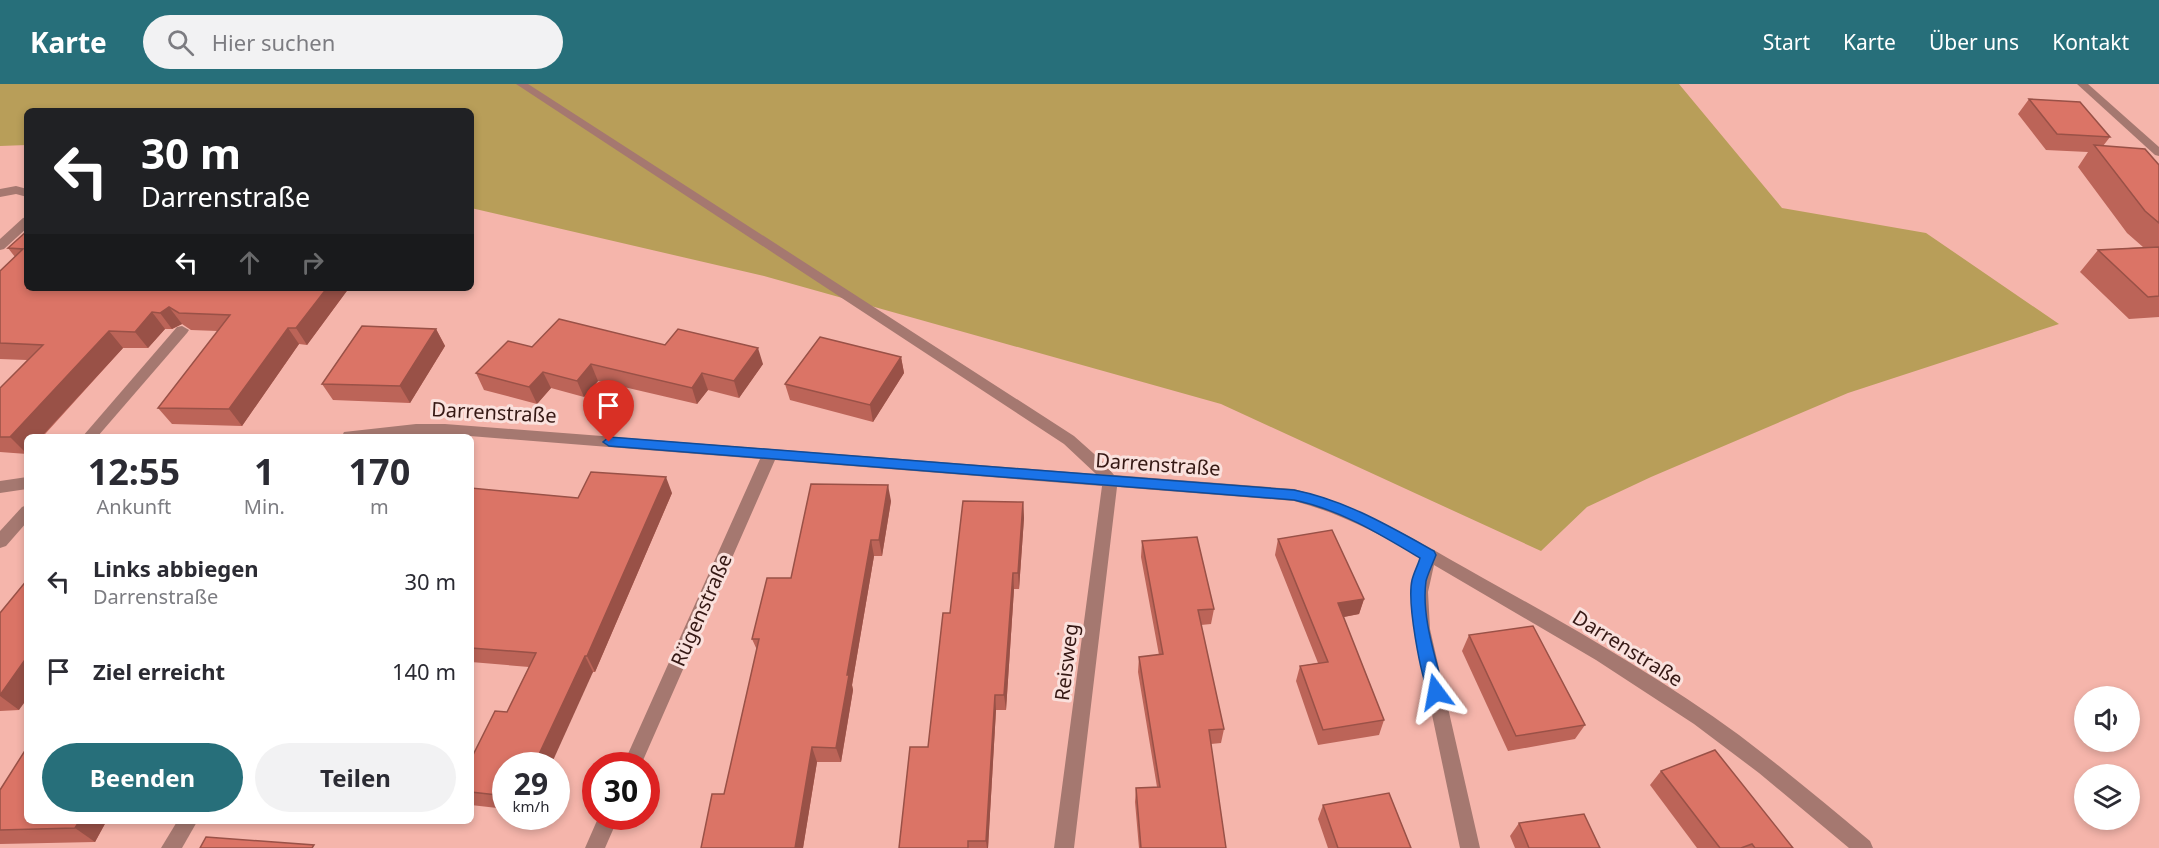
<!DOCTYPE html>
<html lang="de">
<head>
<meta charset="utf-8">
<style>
  :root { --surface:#fff; --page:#f2f2f3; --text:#2b2b33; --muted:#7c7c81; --accent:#276f7a }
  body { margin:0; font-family:"Noto Sans",sans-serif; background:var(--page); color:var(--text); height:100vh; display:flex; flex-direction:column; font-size:22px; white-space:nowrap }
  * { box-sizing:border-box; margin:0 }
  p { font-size:20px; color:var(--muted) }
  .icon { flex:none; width:33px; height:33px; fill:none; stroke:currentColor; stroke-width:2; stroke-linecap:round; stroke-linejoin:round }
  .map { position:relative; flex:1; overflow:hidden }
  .details { position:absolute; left:24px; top:350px; width:450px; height:390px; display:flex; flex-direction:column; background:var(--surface); border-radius:9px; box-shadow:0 3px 9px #0003 }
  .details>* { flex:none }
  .banner { position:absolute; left:24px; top:24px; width:450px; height:183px; border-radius:9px; box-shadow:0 3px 9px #0003; background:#202124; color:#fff; overflow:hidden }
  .buttons { position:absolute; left:2074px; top:602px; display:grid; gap:12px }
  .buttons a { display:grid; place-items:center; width:66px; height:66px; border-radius:50%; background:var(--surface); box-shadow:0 3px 9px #0003; font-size:30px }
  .speed { position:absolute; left:492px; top:668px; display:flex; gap:12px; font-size:30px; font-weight:700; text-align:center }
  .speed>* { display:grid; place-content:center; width:78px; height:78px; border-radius:50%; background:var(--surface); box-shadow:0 3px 9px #0003; line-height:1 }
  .speed small { font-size:15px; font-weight:400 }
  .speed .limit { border:9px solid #d22; background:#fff; color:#111 }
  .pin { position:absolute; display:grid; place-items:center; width:51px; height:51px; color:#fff; margin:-62px -26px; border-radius:50% 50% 50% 0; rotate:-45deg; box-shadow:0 0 6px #0007 }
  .pin .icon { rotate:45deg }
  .me { position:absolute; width:66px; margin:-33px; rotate:347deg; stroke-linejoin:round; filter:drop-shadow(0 0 4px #0008) }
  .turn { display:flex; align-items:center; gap:21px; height:126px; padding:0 18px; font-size:27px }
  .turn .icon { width:78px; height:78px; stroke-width:2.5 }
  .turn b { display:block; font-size:42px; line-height:51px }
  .lanes { display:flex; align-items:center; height:57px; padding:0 18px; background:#0003; justify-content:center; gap:30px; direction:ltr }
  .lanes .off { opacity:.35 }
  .eta { display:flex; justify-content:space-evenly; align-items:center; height:102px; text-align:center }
  .eta b { font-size:36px; font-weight:700; line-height:42px }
  .cta { display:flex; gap:12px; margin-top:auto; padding:12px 18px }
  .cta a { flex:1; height:69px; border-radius:36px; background:var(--accent); color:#fff; font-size:24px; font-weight:700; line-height:69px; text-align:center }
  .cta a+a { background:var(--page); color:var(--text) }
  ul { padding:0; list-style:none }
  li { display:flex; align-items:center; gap:18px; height:90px; padding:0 18px }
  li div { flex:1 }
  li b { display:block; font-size:22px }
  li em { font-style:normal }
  header { display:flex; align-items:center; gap:36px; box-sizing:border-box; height:84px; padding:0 30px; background:var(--accent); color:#fff }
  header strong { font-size:28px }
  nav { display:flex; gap:33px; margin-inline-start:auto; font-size:21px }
  .search { width:420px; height:54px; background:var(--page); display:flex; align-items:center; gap:15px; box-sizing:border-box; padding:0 21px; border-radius:33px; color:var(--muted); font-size:22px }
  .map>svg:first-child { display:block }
</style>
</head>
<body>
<header>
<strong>Karte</strong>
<div class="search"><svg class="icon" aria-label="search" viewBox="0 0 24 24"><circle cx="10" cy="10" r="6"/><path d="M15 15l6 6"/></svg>Hier suchen</div>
<nav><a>Start</a><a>Karte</a><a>Über uns</a><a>Kontakt</a></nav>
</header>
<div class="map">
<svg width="2159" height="764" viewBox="0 0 2159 764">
  <rect width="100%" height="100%" fill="#f5b5ab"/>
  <polygon fill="#b89e59" points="0,0 1679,0 1782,124 1926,149 2059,240 1848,309 1651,393 1587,423 1541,467 1221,320 764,192 471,124 471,27 27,27 27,61 0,62"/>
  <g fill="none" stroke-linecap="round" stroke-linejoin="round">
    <g fill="#a57870" fill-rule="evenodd">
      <path d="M516,0H528L1074,352L1102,377L1114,391L1294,405C1363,423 1421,459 1483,494C1570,542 1658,592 1739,651C1784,685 1827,721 1870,757L1873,764H1849L1759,689L1694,640L1596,576L1434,481L1428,508L1430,545L1480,764H1460L1414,545L1412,508L1420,473C1380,450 1340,429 1294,417L1117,403L1074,764H1054L1102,402L775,376L641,681H623L760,375L445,350L342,352L344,348L416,340H445L1096,390L1064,360Z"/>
      <polygon points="2077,0 2088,0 2159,63 2159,72 2155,71"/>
      <polygon points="16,102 27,105 27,113 16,110 0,113 0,105"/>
      <polygon points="27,133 27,144 4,165 0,166 0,155 23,134"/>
      <polygon points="182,242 189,246 187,249 98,352 83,352 177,243"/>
      <polygon points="27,393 27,405 0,409 0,397"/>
      <polygon points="27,421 27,438 6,462 0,464 0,447 22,423"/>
      <polygon points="599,732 619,732 605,764 585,764"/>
      <polygon points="178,736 198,736 182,764 161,764"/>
    </g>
  </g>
  <g fill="#bc6458">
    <polygon points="2029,15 2110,53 2103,62 2159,81 2159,233 2129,235 2080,188 2098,166 2143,163 2127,149 2078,83 2088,68 2046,66 2018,30"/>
    <polygon points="27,147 349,204 307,261 299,260 242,342 172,340 158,324 218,247 191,246 182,240 172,245 165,245 148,264 123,264 27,370 0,368 0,304 27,276 0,275 0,187 15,173 8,164"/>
    <polygon points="436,245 445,262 410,319 333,316 322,300"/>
    <polygon points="665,261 763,280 739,314 708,306 697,320 598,297 584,313 551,304 537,320 484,306 476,289 532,263"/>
    <polygon points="901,273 904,289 873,338 790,316 785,300"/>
    <polygon points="471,404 578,414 672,409 595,588 593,588 506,681 506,725 471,721 471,675 507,628 529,583 471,578"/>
    <polygon points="891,417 882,472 874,472 852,601 853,606 841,678 817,678 803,764 701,764 724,710 757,566 752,555 791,494"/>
    <polygon points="1023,418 1024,434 1019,505 1014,505 1006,626 996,626 988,764 899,764 928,663 950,529"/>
    <polygon points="1278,455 1364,515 1359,530 1343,533 1384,636 1379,651 1318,661 1296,597 1300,582 1318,579 1275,471"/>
    <polygon points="1142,457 1214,525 1211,540 1201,541 1224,645 1221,659 1211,660 1226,764 1139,764 1135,718 1136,704 1157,703 1138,588 1139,573 1159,571 1141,473"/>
    <polygon points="0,529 19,626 0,627"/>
    <polygon points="1469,551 1585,641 1575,655 1508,667 1462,567"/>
    <polygon points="1661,687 1793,764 1697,764 1650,701"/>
    <polygon points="0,706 107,736 95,758 0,760"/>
    <polygon points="1323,721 1411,764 1328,764 1318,735"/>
    <polygon points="1519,739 1600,764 1515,764 1510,752"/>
  </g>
  <g fill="#995147">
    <polygon points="327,204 349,204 307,261 296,244"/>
    <polygon points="169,223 182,240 172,245 160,229"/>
    <polygon points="152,228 165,245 148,264 135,248"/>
    <polygon points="288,244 299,260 242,342 229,325"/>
    <polygon points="436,245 445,262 410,319 400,302"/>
    <polygon points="109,247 123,264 42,352 27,352 27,370 10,353"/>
    <polygon points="758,264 763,280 739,314 734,297"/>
    <polygon points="901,273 904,289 873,338 870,321"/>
    <polygon points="591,280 598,297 584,313 577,297"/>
    <polygon points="543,288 551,304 537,320 529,303"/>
    <polygon points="702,289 708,306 697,320 692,304"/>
    <polygon points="666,393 672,409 595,588 587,572"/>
    <polygon points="888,401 891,417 882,472 879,456"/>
    <polygon points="1023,418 1024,434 1019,505 1018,489"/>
    <polygon points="871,456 874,472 852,601 853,606 841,678 836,664 847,591"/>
    <polygon points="1013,489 1014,505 1006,626 1004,611"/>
    <polygon points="1364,515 1359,530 1334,535 1338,519"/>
    <polygon points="585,572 593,588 551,681 534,681"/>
    <polygon points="27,573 27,615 19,626 0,612 0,611"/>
    <polygon points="995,611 996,626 988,764 987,764 986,757"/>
    <polygon points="812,663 817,678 803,764 795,764"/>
    <polygon points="80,736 107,736 95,758 75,744"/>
  </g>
  <g fill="#db7466" stroke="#995147" stroke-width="1.5">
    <polygon points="2029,15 2080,18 2110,53 2057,50"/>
    <polygon points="2094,61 2145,65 2159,81 2159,139 2145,127"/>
    <polygon points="27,147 27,204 327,204 296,244 288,244 229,325 158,324 230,231 179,229 169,223 160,229 152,228 135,248 109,247 10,353 0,353 0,304 43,261 0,259 0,187 23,165 8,164"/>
    <polygon points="2159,163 2159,212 2148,213 2098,166"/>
    <polygon points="559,235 665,261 678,245 758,264 734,297 702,289 692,304 591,280 577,297 543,288 529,303 476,289 508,257 532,263"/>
    <polygon points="362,242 436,245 400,302 322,300"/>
    <polygon points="820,253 901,273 870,321 785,300"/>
    <polygon points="591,388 666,393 587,572 585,572 534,681 506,681 506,712 471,708 471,675 495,627 507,628 536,569 471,564 471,404 578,414"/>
    <polygon points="811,400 888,401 879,456 871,456 847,591 849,591 836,664 812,663 795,764 701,764 712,710 724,710 759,555 752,555 767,494 791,494"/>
    <polygon points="963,417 1023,418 1018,489 1013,489 1004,611 995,611 986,757 968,757 968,764 899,764 910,663 928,663 943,529 950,529"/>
    <polygon points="1332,446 1364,515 1338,519 1384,636 1323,646 1300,582 1328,578 1278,455"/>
    <polygon points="1197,453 1214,525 1198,526 1224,645 1209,646 1226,764 1141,764 1136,704 1160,703 1139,573 1163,570 1142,457"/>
    <polygon points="27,496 27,573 0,611 0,529"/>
    <polygon points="1533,542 1585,641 1516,652 1469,551"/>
    <polygon points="26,665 27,665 27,736 80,736 75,744 0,746 0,706"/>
    <polygon points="1715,666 1793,764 1755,764 1752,760 1741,764 1720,764 1661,687"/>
    <polygon points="1389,709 1411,764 1338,764 1323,721"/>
    <polygon points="1584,730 1600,764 1529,764 1519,739"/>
    <polygon points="206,753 314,761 312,764 200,764"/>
  </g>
  <path fill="#1a73e8" stroke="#114b97" stroke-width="1.5" d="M609,353L1294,406C1345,416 1389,442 1434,467L1436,471C1433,479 1428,489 1426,497C1421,533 1436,574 1444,608L1442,612L1436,614L1430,612C1420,591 1407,518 1412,496C1414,488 1418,481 1420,474C1380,450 1341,426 1294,416L609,362L603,358Z"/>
  <g text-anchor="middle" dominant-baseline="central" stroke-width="6" stroke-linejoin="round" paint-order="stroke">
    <g font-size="20" fill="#351814" stroke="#fae1dd">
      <text transform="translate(494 328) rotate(3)">Darrenstraße</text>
      <text transform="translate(1158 380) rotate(4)">Darrenstraße</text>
      <text transform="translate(701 526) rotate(-66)">Rügenstraße</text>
      <text transform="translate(1628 564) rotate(32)">Darrenstraße</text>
      <text transform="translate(1066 578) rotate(-83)">Reisweg</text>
    </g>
  </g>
</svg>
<div class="buttons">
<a><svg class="icon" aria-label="sound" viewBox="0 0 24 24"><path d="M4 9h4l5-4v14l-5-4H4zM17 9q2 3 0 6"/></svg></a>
<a><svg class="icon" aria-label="layers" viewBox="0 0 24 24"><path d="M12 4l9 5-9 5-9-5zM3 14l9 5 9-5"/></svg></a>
</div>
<div class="speed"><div>29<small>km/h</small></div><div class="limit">30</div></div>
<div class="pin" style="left:609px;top:358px;background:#d93025"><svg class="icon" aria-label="arrive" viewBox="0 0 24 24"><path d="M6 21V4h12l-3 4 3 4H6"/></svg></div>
<svg class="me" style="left:1436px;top:608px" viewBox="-20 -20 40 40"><path d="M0-17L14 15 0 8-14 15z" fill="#1a73e8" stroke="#fff" stroke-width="4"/></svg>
<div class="banner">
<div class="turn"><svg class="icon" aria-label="left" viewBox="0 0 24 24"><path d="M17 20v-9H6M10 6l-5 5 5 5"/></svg><div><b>30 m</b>Darrenstraße</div></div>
<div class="lanes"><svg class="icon" aria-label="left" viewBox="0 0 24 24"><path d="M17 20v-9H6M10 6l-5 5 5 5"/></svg><svg class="icon off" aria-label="ahead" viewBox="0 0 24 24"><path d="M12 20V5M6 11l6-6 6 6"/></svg><svg class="icon off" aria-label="right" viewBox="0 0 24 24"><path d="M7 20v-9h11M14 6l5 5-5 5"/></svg></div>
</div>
<section class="details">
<div class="eta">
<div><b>12:55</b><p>Ankunft</p></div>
<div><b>1</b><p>Min.</p></div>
<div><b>170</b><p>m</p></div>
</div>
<ul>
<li><svg class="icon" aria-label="left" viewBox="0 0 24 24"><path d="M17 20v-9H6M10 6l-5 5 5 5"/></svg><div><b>Links abbiegen</b><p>Darrenstraße</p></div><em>30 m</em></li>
<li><svg class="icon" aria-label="arrive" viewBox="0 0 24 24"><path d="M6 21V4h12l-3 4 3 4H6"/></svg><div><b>Ziel erreicht</b></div><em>140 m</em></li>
</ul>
<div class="cta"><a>Beenden</a><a>Teilen</a></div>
</section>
</div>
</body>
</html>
